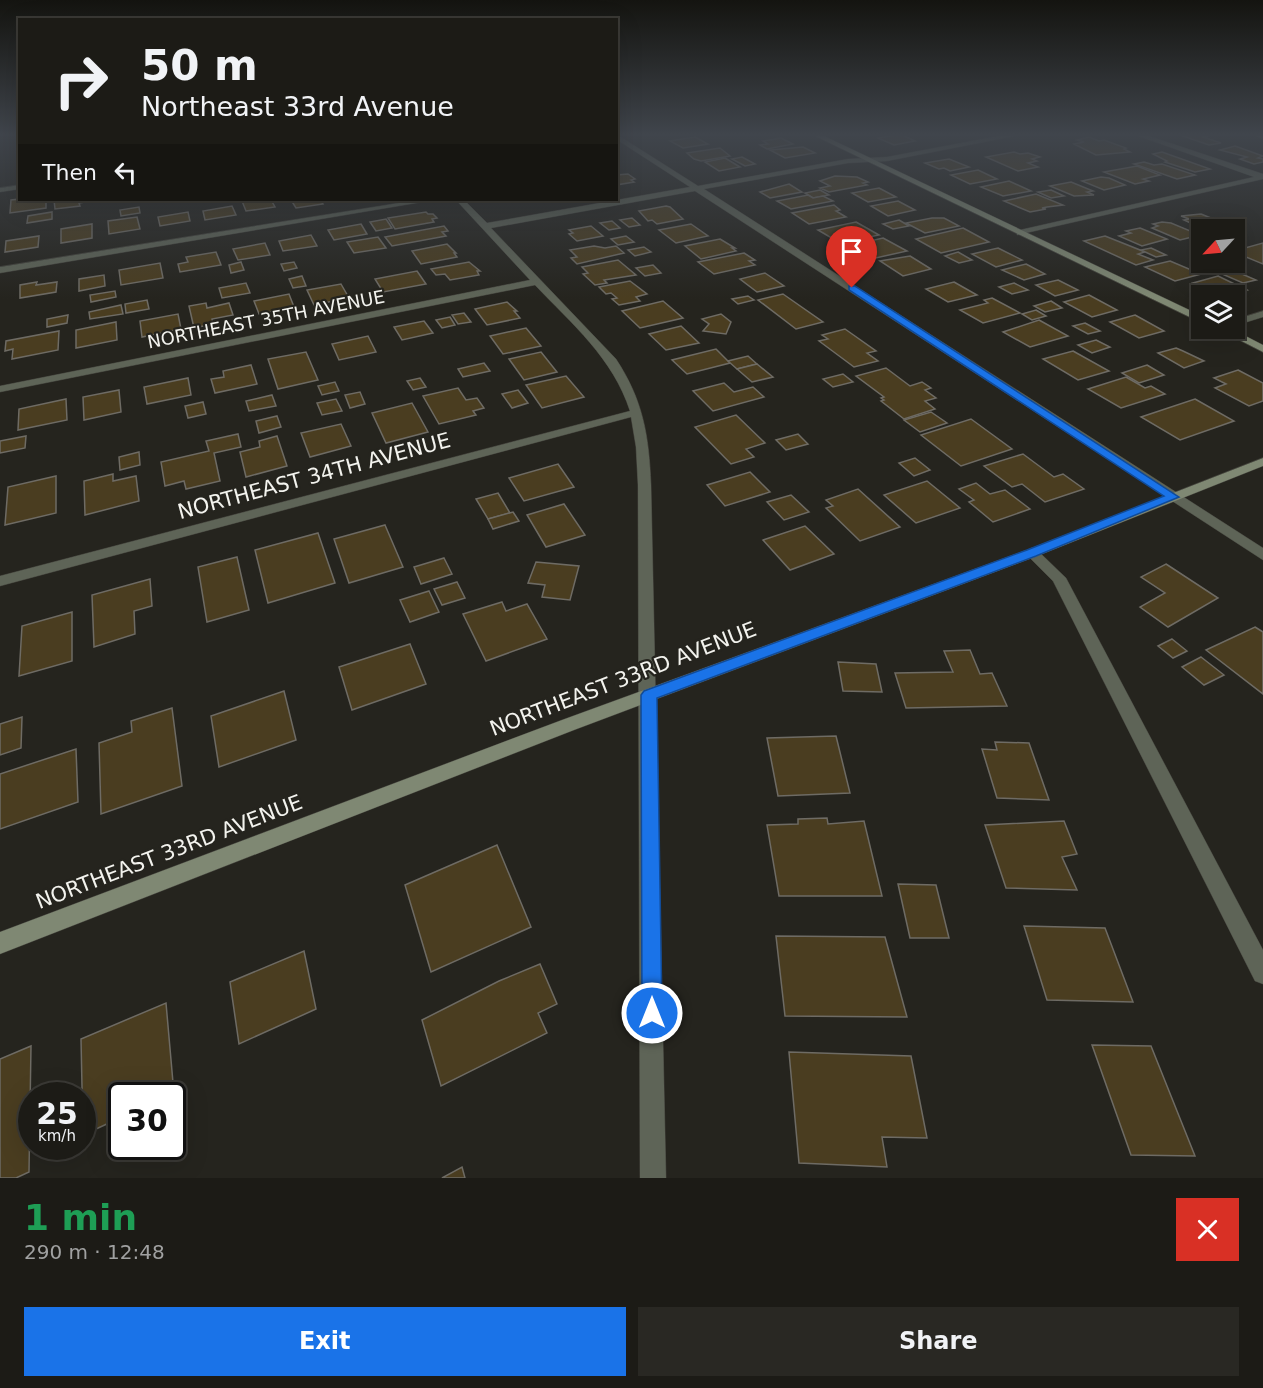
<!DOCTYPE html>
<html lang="en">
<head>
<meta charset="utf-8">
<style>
  :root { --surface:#1c1b16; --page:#292823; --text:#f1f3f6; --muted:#a0a1a1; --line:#3a3935; --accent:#1a73e8 }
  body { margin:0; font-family:"DejaVu Sans",sans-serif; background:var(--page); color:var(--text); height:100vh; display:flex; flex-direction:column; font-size:22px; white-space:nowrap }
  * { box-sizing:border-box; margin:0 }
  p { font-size:20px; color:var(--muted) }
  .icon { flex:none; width:33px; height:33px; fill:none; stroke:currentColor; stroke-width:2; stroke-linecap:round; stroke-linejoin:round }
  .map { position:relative; height:1178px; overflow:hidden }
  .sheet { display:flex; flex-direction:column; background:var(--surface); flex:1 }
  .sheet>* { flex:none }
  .guide { position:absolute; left:18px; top:18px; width:600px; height:183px; border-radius:0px; box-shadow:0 6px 24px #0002,0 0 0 2px var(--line); background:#1c1b16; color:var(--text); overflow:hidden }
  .needle { width:39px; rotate:244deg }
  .tools { position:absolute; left:1191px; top:219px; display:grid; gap:12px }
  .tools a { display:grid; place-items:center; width:54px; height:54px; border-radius:0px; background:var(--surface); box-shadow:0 6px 24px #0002,0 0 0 2px var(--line); font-size:30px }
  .speed { position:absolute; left:18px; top:1082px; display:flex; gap:12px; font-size:30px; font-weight:700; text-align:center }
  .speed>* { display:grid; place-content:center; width:78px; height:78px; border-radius:50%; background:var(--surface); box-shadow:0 6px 24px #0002,0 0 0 2px var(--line); line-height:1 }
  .speed small { font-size:15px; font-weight:400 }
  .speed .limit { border:3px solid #111; border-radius:9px; background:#fff; color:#111 }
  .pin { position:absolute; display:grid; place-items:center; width:51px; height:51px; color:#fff; margin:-62px -26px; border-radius:50% 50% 50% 0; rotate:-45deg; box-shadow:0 0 6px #0007 }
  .pin .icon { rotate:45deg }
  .me { position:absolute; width:66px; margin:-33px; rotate:0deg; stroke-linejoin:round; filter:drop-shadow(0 0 4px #0008) }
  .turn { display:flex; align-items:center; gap:21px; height:126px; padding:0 24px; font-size:27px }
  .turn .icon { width:78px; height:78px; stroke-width:2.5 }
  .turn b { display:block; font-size:42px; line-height:51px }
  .then { display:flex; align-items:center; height:57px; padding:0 24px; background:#0003; gap:12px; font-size:22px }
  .round { display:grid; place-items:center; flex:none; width:63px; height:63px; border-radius:0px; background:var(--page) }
  .summary { display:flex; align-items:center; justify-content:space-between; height:102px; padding:0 24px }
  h1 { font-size:36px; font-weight:700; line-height:45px; color:#1e9e55 }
  .cta { display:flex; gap:12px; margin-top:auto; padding:12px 24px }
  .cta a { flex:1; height:69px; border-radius:0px; background:var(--accent); color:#fff; font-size:24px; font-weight:700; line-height:69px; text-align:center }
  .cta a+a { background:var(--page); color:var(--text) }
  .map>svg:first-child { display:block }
</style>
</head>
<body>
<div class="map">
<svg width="1263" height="1178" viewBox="0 0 1263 1178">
  <rect width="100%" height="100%" fill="#25241e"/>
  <g fill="#4a3d20" stroke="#6e6b64" stroke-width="1.5">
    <polygon points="900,134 915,141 894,145 878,138"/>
    <polygon points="1177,134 1210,134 1212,135 1203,137 1221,143 1209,145"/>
    <polygon points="695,137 708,144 683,148 670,141"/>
    <polygon points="1089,137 1099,141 1104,140 1126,148 1124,149 1130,152 1096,155 1074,144 1084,142 1077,140"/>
    <polygon points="781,138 793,144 767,149 760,145 768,144 763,141"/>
    <polygon points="1235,146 1263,156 1258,158 1263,159 1263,162 1254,164 1240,159 1247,157 1220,150"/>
    <polygon points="803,147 815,153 785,158 770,150"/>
    <polygon points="720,148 730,156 701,161 694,159 687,153"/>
    <polygon points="1014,152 1020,154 1028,153 1040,157 1032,159 1037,161 1028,163 1038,167 1018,171 986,157"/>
    <polygon points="1162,152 1210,169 1195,172 1165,162 1167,161 1153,154"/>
    <polygon points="742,157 755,164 745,166 732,159"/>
    <polygon points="725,158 740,167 719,171 705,162"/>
    <polygon points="949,159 969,167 950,171 944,168 939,169 925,163"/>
    <polygon points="1144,162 1154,165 1162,164 1195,175 1177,179 1134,164"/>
    <polygon points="1137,166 1160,175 1143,179 1149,181 1135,184 1104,172"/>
    <polygon points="978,170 997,179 970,184 951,175"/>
    <polygon points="628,174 635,179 631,180 634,182 616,185 616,175"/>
    <polygon points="835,176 857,177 868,182 863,183 867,185 829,192 820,188 830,186 820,181"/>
    <polygon points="1101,177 1109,178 1125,185 1104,190 1082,181"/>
    <polygon points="1009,181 1031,191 1003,196 981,187"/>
    <polygon points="1071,182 1093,191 1087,192 1094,195 1074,196 1050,186"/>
    <polygon points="789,184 802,192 770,198 760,192"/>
    <polygon points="879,188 896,197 868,202 852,193"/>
    <polygon points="820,190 829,195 813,198 805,193"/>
    <polygon points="1051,190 1064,196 1051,198 1038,192"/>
    <polygon points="1036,194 1063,205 1047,207 1042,208 1046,209 1030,212 1004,201"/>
    <polygon points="808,195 813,198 823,196 833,201 791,209 777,201"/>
    <polygon points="20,199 46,200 46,208 10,213 11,200"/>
    <polygon points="54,200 90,200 90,201 79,203 80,206 55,209"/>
    <polygon points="253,200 271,200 275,207 246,211 242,201"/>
    <polygon points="291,200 320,200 323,204 296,208"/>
    <polygon points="898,201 915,210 888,216 871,206"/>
    <polygon points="834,205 840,210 836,211 846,217 809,224 792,213"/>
    <polygon points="232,206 236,215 205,220 203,211"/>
    <polygon points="666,206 670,207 683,219 657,224 652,220 648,221 639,211"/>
    <polygon points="139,207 140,213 121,216 120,210"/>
    <polygon points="52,212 52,219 27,223 28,216"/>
    <polygon points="188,212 190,221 160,226 158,217"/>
    <polygon points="426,212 428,214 433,214 437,218 432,219 434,222 395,229 388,218"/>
    <polygon points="1201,214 1233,227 1206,230 1184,220 1189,219 1181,216"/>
    <polygon points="137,217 140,229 109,234 108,221"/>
    <polygon points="632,218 640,225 629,227 620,220"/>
    <polygon points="932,218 944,218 959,226 925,233 906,223"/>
    <polygon points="386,219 392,228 376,231 370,222"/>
    <polygon points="899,220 909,226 893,229 883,224"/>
    <polygon points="612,221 620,228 609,230 600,223"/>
    <polygon points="856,222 879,235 840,243 818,230"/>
    <polygon points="1162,222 1171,223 1200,235 1180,240 1152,228 1158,226 1153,224"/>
    <polygon points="92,224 92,238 61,243 61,229"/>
    <polygon points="361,224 367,234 334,240 328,230"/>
    <polygon points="691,224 708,236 676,243 659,230"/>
    <polygon points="444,226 448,231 442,232 446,236 392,246 385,237"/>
    <polygon points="591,226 603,236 577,241 569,234 573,233 569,230"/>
    <polygon points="963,228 989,242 941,253 916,239"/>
    <polygon points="1140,228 1167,239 1142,246 1119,236 1131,233 1126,231"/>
    <polygon points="311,235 317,246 283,251 279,241"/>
    <polygon points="39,236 38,247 5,252 6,241"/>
    <polygon points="626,236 634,242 618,245 611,239"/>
    <polygon points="1105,236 1145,252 1138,254 1153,260 1136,265 1084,241"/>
    <polygon points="378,237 386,248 354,253 347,242"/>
    <polygon points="883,238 907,251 862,261 839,248"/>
    <polygon points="720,239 735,248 732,248 736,251 701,259 685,246"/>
    <polygon points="265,243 270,255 238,260 233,249"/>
    <polygon points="1263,243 1263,264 1234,252 1234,251"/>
    <polygon points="447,244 456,253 454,253 457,257 421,264 412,251"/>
    <polygon points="594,246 605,248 616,246 624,253 577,264 571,258 577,257 570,250"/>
    <polygon points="644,247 651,252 635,256 628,250"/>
    <polygon points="998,248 1022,260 996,267 972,254"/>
    <polygon points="1151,248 1166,255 1156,257 1141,250"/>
    <polygon points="216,252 221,265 180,272 178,264 188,262 186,257"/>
    <polygon points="958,252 972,260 959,263 945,256"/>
    <polygon points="744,253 755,260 749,261 755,265 714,274 698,262"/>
    <polygon points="910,256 931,269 903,276 880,261"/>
    <polygon points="618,260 636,275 604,280 607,283 595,285 583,274 588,273 582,267"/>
    <polygon points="1170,261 1201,274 1175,281 1145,267"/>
    <polygon points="241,262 244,270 231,273 229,265"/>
    <polygon points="294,262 297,268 284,271 281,264"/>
    <polygon points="469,262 480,271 477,271 479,275 450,280 445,274 436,275 431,269"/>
    <polygon points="160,263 163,278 121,285 119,270"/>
    <polygon points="1026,264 1045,274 1024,280 1002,270"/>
    <polygon points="653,265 661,273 645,276 636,268"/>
    <polygon points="417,271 426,284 383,292 375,279"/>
    <polygon points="1235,271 1256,280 1243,283 1222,274"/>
    <polygon points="765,273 784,286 757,292 740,279"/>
    <polygon points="104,275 105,286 79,291 79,279"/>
    <polygon points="302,276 306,286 293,288 289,279"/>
    <polygon points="1218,276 1247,290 1221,296 1193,283"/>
    <polygon points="1058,280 1078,290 1055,296 1036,285"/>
    <polygon points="630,281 647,294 636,297 640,301 619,305 612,299 617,298 611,293 606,294 599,287"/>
    <polygon points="37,282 36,285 57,282 56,292 20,298 20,285"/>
    <polygon points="954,282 977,295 948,302 926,289"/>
    <polygon points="246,283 250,293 222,298 219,288"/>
    <polygon points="1014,283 1028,290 1012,294 999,287"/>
    <polygon points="341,284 349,298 314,305 307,290"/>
    <polygon points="115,291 116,297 91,302 90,295"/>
    <polygon points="289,294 294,307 259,314 254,301"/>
    <polygon points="783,294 823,322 796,329 758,300"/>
    <polygon points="1089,295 1117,310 1092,317 1064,302"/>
    <polygon points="748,296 754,300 738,304 732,299"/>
    <polygon points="992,298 1020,313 983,323 960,310 988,303 984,300"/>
    <polygon points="147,300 149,309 126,313 125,304"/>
    <polygon points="663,301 683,318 640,328 622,311"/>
    <polygon points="1051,301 1062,308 1045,312 1034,306"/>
    <polygon points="507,302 517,311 514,311 520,318 487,325 475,309"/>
    <polygon points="206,303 207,308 229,303 233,315 212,319 213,324 194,328 189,306"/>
    <polygon points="121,305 123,314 90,319 89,312"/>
    <polygon points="1036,310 1046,316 1032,320 1022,314"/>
    <polygon points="464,313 471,322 458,324 452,315"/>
    <polygon points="178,314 181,329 142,337 140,321"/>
    <polygon points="721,314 731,322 726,334 703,331 709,324 702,319"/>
    <polygon points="68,315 67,323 47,327 47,319"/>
    <polygon points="1135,315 1164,331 1139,338 1110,322"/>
    <polygon points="450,317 455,325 442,328 436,320"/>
    <polygon points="1039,320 1068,336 1030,347 1003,332"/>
    <polygon points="424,321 433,333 402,340 394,327"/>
    <polygon points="116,322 117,340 76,348 76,330"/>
    <polygon points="1085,323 1100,331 1088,334 1073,326"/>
    <polygon points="681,326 699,343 666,350 649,334"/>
    <polygon points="526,328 541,346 503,354 490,336"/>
    <polygon points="845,329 876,351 867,353 878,361 854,367 819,341 828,339 822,335"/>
    <polygon points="59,331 58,350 12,359 13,349 5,351 6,341"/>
    <polygon points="368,336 376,352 339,360 332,344"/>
    <polygon points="1096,340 1110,347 1092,353 1078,345"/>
    <polygon points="1176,348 1183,351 1204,361 1184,368 1158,353"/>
    <polygon points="716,349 730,363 687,374 672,360"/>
    <polygon points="1073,351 1109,371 1078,380 1043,359"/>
    <polygon points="306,352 318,380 278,389 268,359"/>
    <polygon points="541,352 557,372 524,380 509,359"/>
    <polygon points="748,356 757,364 737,369 728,361"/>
    <polygon points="484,363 490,371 463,377 458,369"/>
    <polygon points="757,364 773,377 752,382 737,369"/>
    <polygon points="251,365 257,384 215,393 211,379 224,377 223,371"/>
    <polygon points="1147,365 1164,375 1139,383 1122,373"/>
    <polygon points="886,368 910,386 922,382 931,388 925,390 936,398 925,401 935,409 904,419 881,401 884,400 881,398 884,397 856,376"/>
    <polygon points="1238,370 1263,383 1263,401 1249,406 1215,388 1226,384 1214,378"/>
    <polygon points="843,374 853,382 833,387 823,379"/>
    <polygon points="566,376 584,397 542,408 526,385"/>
    <polygon points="1126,377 1145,388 1151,386 1165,394 1121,408 1088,389"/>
    <polygon points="188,378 191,395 147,404 144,387"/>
    <polygon points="420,378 426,387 413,390 407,381"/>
    <polygon points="335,382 339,391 322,395 318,386"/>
    <polygon points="724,383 734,392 753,387 764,397 713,411 693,391"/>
    <polygon points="458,388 466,400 477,398 484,408 473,411 476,415 439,424 423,396"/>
    <polygon points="119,390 121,412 84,420 83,397"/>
    <polygon points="518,390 528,403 512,408 502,394"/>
    <polygon points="360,392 365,404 350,408 345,395"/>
    <polygon points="272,395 276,406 249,411 246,401"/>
    <polygon points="66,399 67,420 18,430 19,409"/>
    <polygon points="336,399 342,411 322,415 317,403"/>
    <polygon points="1195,399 1234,421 1180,440 1141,417"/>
    <polygon points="203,402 206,414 188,418 185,406"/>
    <polygon points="412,403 428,432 386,443 372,413"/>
    <polygon points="931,412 947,423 920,432 904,420"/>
    <polygon points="736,415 765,443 746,449 754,457 731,464 695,427"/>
    <polygon points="277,416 281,427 259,433 256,421"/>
    <polygon points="971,419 1012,449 961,466 921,435"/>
    <polygon points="341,424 351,446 310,457 301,433"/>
    <polygon points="238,434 241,447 214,453 220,481 186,489 184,481 165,486 161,462 209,451 206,441"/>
    <polygon points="798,434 808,444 786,450 776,440"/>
    <polygon points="26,436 25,448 0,453 0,441"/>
    <polygon points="277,436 287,466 246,477 240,452 260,447 259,441"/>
    <polygon points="139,452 140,465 120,470 119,457"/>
    <polygon points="1023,454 1054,477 1063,474 1084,489 1045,502 1022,484 1012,487 984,466"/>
    <polygon points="915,458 930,470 914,476 899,463"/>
    <polygon points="558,464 574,487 524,501 509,478"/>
    <polygon points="750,472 770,492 725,506 707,485"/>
    <polygon points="113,474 113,481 136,476 139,501 85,515 84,481"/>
    <polygon points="56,476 56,513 5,525 8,487"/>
    <polygon points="927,481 960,508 916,523 884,495"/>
    <polygon points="976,483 990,494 1005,490 1030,509 993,522 969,502 974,500 959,489"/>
    <polygon points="858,489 900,527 860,541 826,508 833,506 826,500"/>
    <polygon points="498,493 510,513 488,519 476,499"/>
    <polygon points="791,495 809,512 784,520 767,502"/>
    <polygon points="564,504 585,535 546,547 527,515"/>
    <polygon points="513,512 519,521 493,529 488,519"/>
    <polygon points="385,525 403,567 349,583 334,539"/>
    <polygon points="805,526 834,554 790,570 763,540"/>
    <polygon points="318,533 335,583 268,603 255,550"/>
    <polygon points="237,557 249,610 207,622 198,567"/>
    <polygon points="444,558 452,574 421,584 414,567"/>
    <polygon points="536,562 579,566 570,600 542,597 545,585 528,583"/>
    <polygon points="1166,564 1218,598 1168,627 1140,607 1165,593 1141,577"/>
    <polygon points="150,579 152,606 134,611 135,634 94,647 92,595"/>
    <polygon points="457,582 465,598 442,605 434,589"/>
    <polygon points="429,591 439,612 410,622 400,600"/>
    <polygon points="502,602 506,611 527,604 547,639 486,661 463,614"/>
    <polygon points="72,612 72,661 19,676 22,626"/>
    <polygon points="1255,627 1263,632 1263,694 1206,650"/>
    <polygon points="1172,639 1187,651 1173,658 1158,646"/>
    <polygon points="410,644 426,684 352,710 339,667"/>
    <polygon points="970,650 980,674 992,673 1007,706 906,708 895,673 953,672 944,651"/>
    <polygon points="1201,657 1224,675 1204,685 1182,667"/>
    <polygon points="838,662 876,664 882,692 843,691"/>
    <polygon points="284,691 296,740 219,767 211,716"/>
    <polygon points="172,708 182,786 101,814 99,743 132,732 131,721"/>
    <polygon points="22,717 21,748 0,755 0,724"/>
    <polygon points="836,736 850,793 778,796 767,738"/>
    <polygon points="995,742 1029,743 1049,800 997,798 982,749 997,750"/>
    <polygon points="76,749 78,802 0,829 0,774"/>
    <polygon points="827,818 828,824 864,821 882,896 779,896 767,825 798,824 798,819"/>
    <polygon points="1064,821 1077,854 1062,857 1077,890 1006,888 985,825"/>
    <polygon points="497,845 531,927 431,972 405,885"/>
    <polygon points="898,884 936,885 949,938 910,938"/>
    <polygon points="1024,926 1105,928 1133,1002 1047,1000"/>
    <polygon points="776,936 885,937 907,1017 785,1016"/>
    <polygon points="304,951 316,1009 239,1044 230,982"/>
    <polygon points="540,964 557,1004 538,1013 547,1033 441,1086 422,1020 499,981"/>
    <polygon points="166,1003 174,1094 122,1095 122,1117 83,1135 81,1039"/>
    <polygon points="1092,1045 1151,1046 1195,1156 1131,1155"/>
    <polygon points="31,1046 29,1172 16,1178 0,1178 0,1059"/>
    <polygon points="789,1052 911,1056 927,1138 882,1137 887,1167 799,1163"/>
    <polygon points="462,1167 465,1178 442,1178"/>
  </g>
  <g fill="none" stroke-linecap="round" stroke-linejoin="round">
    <defs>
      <g id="minor">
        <path d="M616,134L698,186L848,159L887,157L1009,134H1025L887,161L848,163L704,189L1263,548V560L695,191L491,228L616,359C643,400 649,435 651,485L666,1178H640L638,485L636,447L631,417L0,586V576L630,411C613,358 572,324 535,285L0,392V386L530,280L456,200H464L487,223L690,187L616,139Z"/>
        <polygon points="1133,134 1143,134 1263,174 1263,179 1017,235 1017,231 1020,230 1254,177"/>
        <polygon points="1252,134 1263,135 1263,139 1253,135"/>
        <polygon points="20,185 20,189 0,192 0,188"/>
        <polygon points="418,200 434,200 0,273 0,267"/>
        <polygon points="1263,311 1263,317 1234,326 1234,320"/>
        <polygon points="1032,548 1037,550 1066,578 1263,950 1263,984 1255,981 1053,581 1025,553"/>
      </g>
      <g id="secondary">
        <polygon points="811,134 820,134 1202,316 1202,323"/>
        <polygon points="1216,328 1230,328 1263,345 1263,352"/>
        <polygon points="1263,458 1263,466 1037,556 574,730 0,954 0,932 562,720 1027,550"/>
      </g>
    </defs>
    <use href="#minor" stroke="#42413b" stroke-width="1"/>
    <use href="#secondary" stroke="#42413b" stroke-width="1"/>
    <use href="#minor" fill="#5e6457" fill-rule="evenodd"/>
    <use href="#secondary" fill="#7f8873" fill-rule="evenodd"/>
  </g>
  <linearGradient id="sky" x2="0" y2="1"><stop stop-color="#141410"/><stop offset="0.45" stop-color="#40454c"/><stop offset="1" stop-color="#40454c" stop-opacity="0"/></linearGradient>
  <rect width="1263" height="299" fill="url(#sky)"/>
  <polygon fill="#1a73e8" stroke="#114b97" stroke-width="1.5" points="849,286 855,286 1179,497 1036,556 657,698 662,1013 659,1021 652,1024 645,1021 642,1013 641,695 644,691 1027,550 1164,496 849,290"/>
  <g text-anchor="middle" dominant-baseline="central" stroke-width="4.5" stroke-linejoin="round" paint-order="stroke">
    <g font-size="18" fill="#f3f3ee" stroke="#25241e">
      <text transform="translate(266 319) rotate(-11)">NORTHEAST 35TH AVENUE</text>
    </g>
    <g font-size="21" fill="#f3f3ee" stroke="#25241e">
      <text transform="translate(314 476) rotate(-15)">NORTHEAST 34TH AVENUE</text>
      <text transform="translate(623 679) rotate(-21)">NORTHEAST 33RD AVENUE</text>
      <text transform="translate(169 852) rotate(-21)">NORTHEAST 33RD AVENUE</text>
    </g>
  </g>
</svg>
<div class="tools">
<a><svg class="needle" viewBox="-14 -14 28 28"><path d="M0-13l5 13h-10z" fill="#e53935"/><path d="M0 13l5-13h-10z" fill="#a0a1a1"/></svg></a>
<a><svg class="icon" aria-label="layers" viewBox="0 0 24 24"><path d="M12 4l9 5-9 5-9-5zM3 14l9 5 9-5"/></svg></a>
</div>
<div class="speed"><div>25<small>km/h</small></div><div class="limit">30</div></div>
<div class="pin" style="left:852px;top:288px;background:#d93025"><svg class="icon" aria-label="arrive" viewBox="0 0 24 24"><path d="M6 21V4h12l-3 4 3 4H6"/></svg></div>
<svg class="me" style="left:652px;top:1013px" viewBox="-20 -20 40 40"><circle r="17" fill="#1a73e8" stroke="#fff" stroke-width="3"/><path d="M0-11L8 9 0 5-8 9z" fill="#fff"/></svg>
<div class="guide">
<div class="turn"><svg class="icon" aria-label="right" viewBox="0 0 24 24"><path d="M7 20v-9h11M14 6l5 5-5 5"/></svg><div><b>50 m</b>Northeast 33rd Avenue</div></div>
<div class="then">Then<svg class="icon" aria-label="left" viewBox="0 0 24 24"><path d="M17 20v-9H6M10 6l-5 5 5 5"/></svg></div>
</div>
</div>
<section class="sheet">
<div class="summary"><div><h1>1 min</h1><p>290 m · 12:48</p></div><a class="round" style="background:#d93025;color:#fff"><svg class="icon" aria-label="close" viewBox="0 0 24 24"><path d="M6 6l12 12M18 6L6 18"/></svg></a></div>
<div class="cta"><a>Exit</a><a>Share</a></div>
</section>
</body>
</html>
